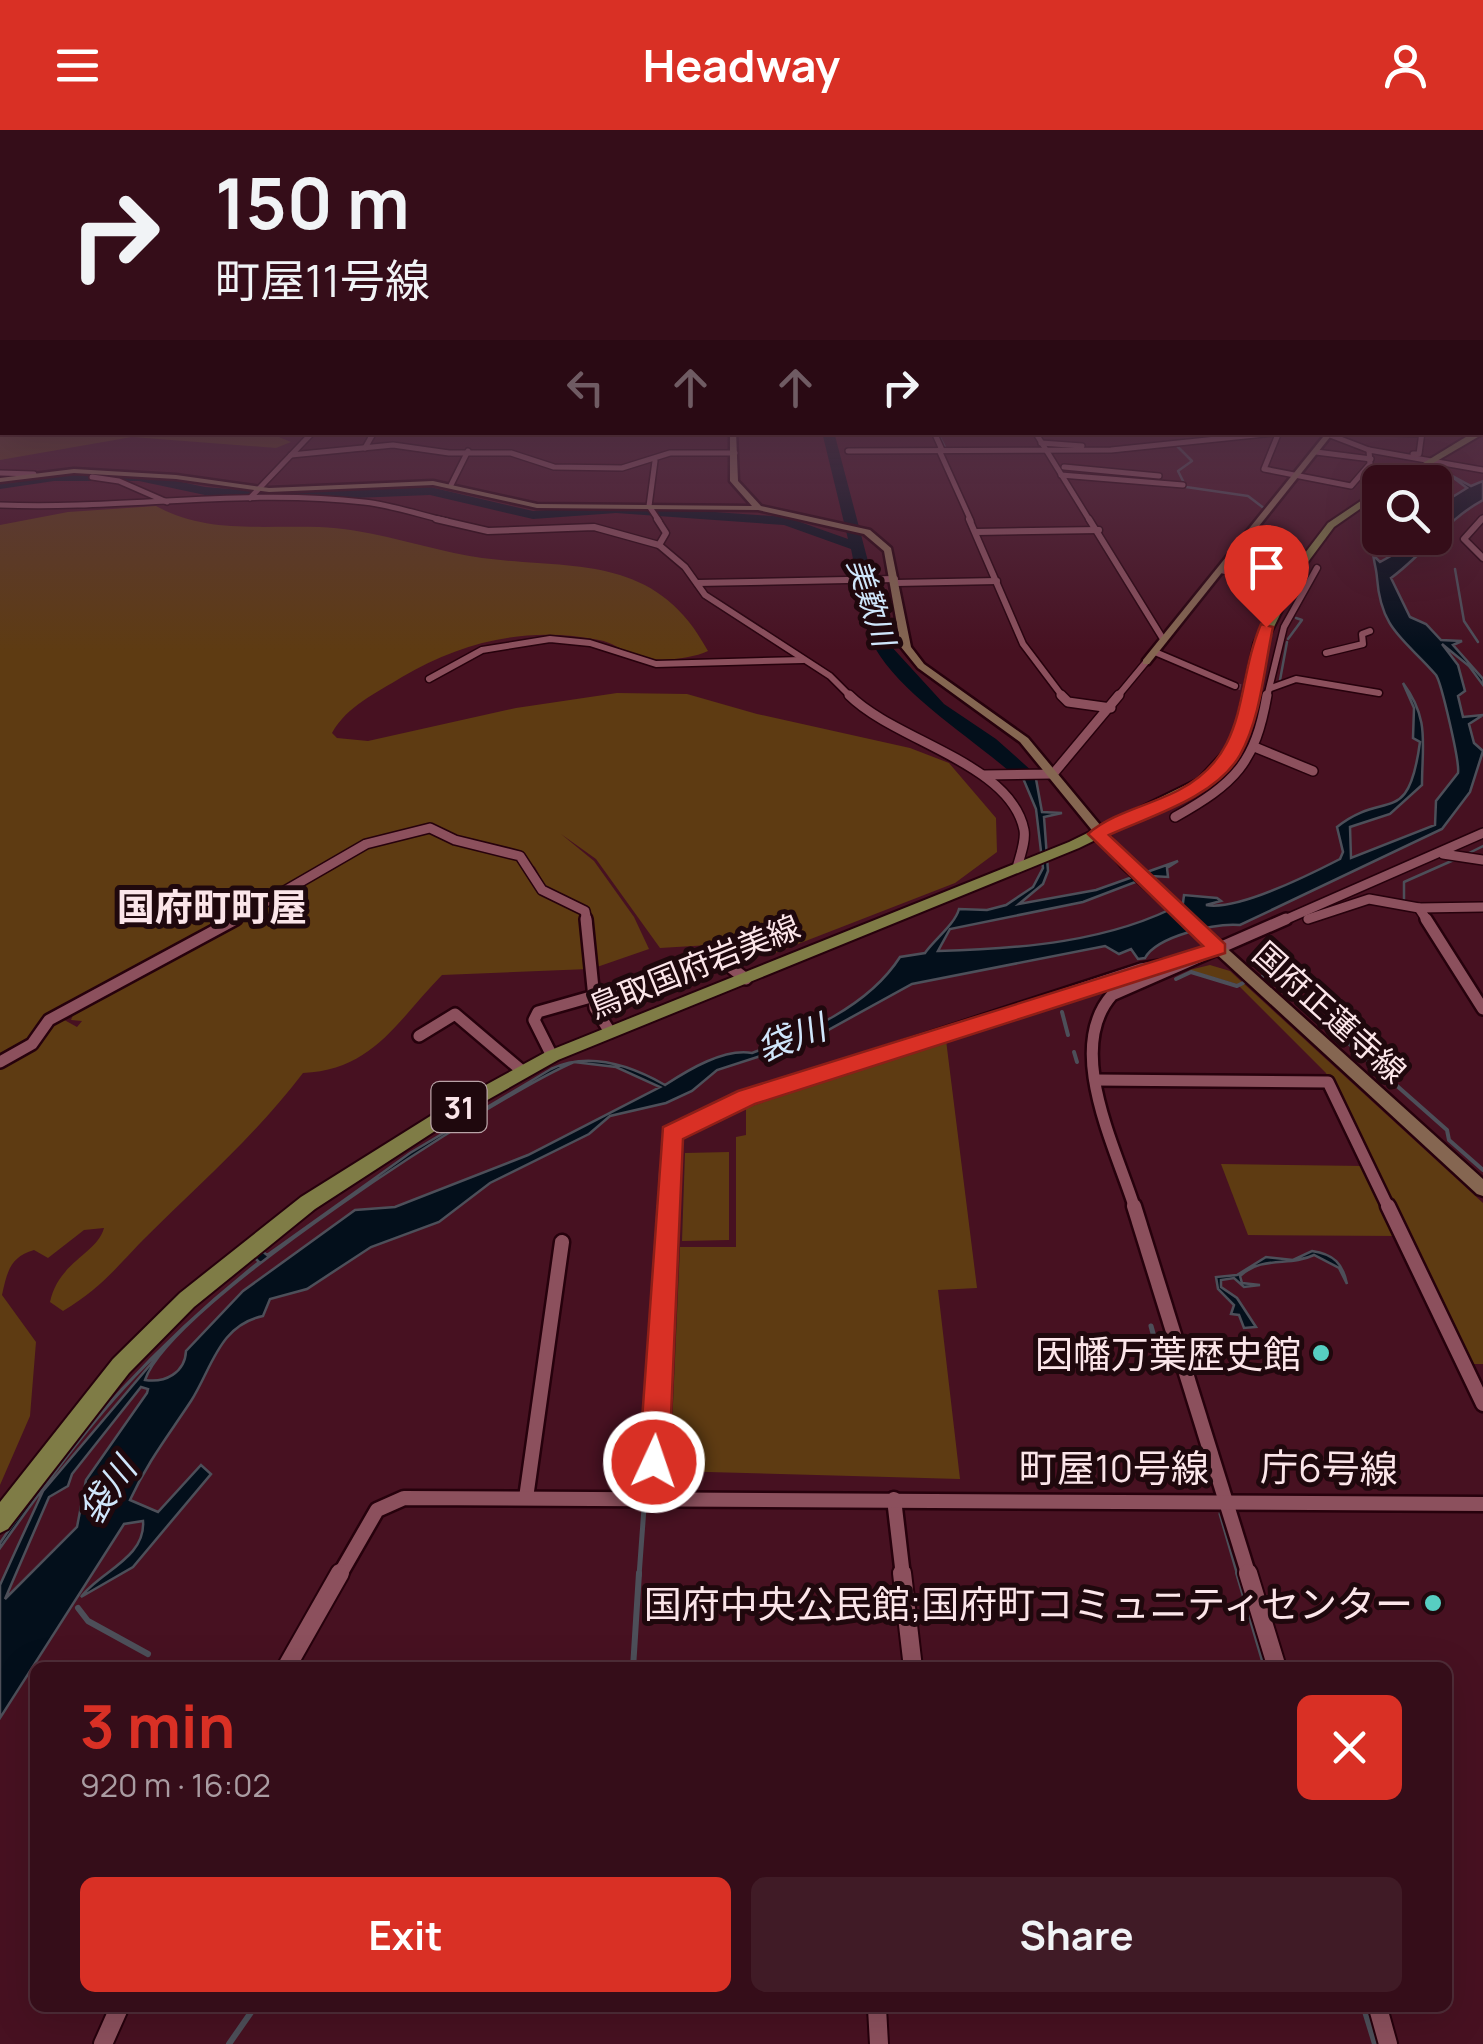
<!DOCTYPE html>
<html lang="en">
<head>
<meta charset="utf-8">
<style>
  :root { --surface:#350d19; --page:#401b26; --text:#f1f3f6; --muted:#aa9ca2; --line:#4f2d38; --accent:#d93025 }
  body { margin:0; font-family:Manrope,"Noto Sans JP",sans-serif; background:var(--page); color:var(--text); height:100vh; display:flex; flex-direction:column; font-size:38px; white-space:nowrap }
  * { box-sizing:border-box; margin:0 }
  p { font-size:32px; color:var(--muted) }
  .icon { flex:none; width:55px; height:55px; fill:none; stroke:currentColor; stroke-width:2; stroke-linecap:round; stroke-linejoin:round }
  .map { position:relative; flex:1; overflow:hidden }
  .sheet { position:absolute; left:30px; top:1532px; width:1422px; height:350px; display:flex; flex-direction:column; background:var(--surface); border-radius:15px; box-shadow:0 10px 40px #0002,0 0 0 2px var(--line) }
  .sheet>* { flex:none }
  .banner { position:absolute; left:0px; top:0px; width:1485px; height:305px; box-shadow:0 10px 40px #0002,0 0 0 2px var(--line); background:#350d19; color:var(--text); overflow:hidden }
  .tools { position:absolute; left:1362px; top:335px; display:grid; gap:20px }
  .tools a { display:grid; place-items:center; width:90px; height:90px; border-radius:15px; background:var(--surface); box-shadow:0 10px 40px #0002,0 0 0 2px var(--line); font-size:50px }
  .pin { position:absolute; display:grid; place-items:center; width:85px; height:85px; color:#fff; margin:-102px -42px; border-radius:50% 50% 50% 0; rotate:-45deg; box-shadow:0 0 10px #0007 }
  .pin .icon { rotate:45deg }
  .me { position:absolute; width:110px; margin:-55px; rotate:3deg; stroke-linejoin:round; filter:drop-shadow(0 0 8px #0008) }
  .turn { display:flex; align-items:center; gap:35px; height:210px; padding:0 50px; font-size:45px }
  .turn .icon { width:130px; height:130px; stroke-width:2.5 }
  .turn b { display:block; font-size:70px; line-height:85px }
  .lanes { display:flex; align-items:center; height:95px; padding:0 50px; background:#0003; justify-content:center; gap:50px; direction:ltr }
  .lanes .off { opacity:.35 }
  .round { display:grid; place-items:center; flex:none; width:105px; height:105px; border-radius:15px; background:var(--page) }
  .headline { display:flex; align-items:center; justify-content:space-between; height:170px; padding:0 50px }
  h1 { font-size:60px; font-weight:700; line-height:75px; color:var(--accent) }
  .cta { display:flex; gap:20px; margin-top:auto; padding:20px 50px }
  .cta a { flex:1; height:115px; border-radius:15px; background:var(--accent); color:#fff; font-size:40px; font-weight:700; line-height:115px; text-align:center }
  .cta a+a { background:var(--page); color:var(--text) }
  header { display:flex; justify-content:space-between; align-items:center; height:130px; padding:0 50px; background:var(--accent); color:#fff; font-size:45px; font-weight:700 }
  .map>svg:first-child { display:block }
</style>
</head>
<body>
<header><svg class="icon" aria-label="menu" viewBox="0 0 24 24"><path d="M4 6h16M4 12h16M4 18h16"/></svg>Headway<svg class="icon" aria-label="person" viewBox="0 0 24 24"><circle cx="12" cy="8" r="4"/><path d="M4 21q1-7 8-7t8 7"/></svg></header>
<div class="map">
<svg width="1483" height="1914" viewBox="0 0 1483 1914">
  <rect width="100%" height="100%" fill="#471121"/>
  <g fill="#5e3b12">
    <polygon points="0,253 2,302 267,302 291,312 276,318 132,307 0,330"/>
    <path d="M156,376C206,404 263,395 319,397C367,399 408,413 454,423C554,445 650,412 708,521C688,530 654,533 634,525C622,520 611,512 599,510C528,496 463,511 402,547C376,563 347,576 332,603L337,608L368,611L516,578L617,563L687,564L757,584L910,618L949,633L996,688L997,722L955,753L767,826L726,814L660,818L596,729L561,704L594,731L634,787L649,819L597,837L589,780L548,761L535,737L512,719L467,711L440,698L368,711L48,889L34,910L0,930V395L68,382Z"/>
    <path d="M434,700L520,729L540,761L582,783L589,839L442,845C397,891 373,940 303,943C255,1006 198,1055 143,1110C113,1141 101,1158 63,1181L50,1172C59,1131 97,1124 104,1098L84,1100L48,1128L34,1120C10,1127 7,1142 2,1165L36,1212L30,1286L0,1355V934L59,887L77,897L82,891L71,890L73,885L68,883L336,738L365,716Z"/>
    <polygon points="1210,835 1230,841 1483,1073 1483,1234 1468,1234 1326,943 1237,854 1189,840"/>
    <polygon points="946,910 977,1158 938,1160 960,1349 670,1341 680,1117 736,1117 736,1007 746,1005 746,978"/>
    <polygon points="729,1022 729,1110 682,1111 685,1023"/>
    <polygon points="1221,1034 1363,1036 1398,1106 1248,1105"/>
  </g>
  <g fill="#030f1b" stroke="#4d4f59" stroke-width="2.5" fill-rule="evenodd">
    <path d="M1447,343L1471,356L1483,351V370C1446,390 1424,424 1391,448L1410,487L1426,494L1441,510L1462,511L1453,515L1483,549V555L1469,536L1442,514L1458,535L1465,561L1458,566L1463,587L1483,585L1469,594L1474,613L1483,621L1470,662L1442,699L1240,795C1215,793 1157,806 1145,828L1138,829L1131,819L1119,824L1105,816L912,854L810,910L717,940L692,961L666,973L610,986L589,1004L490,1053L439,1092L371,1117L307,1159L270,1169L263,1186C219,1195 212,1238 191,1271C168,1306 148,1331 130,1370L158,1382L201,1335L211,1344L133,1437L81,1467C99,1442 146,1428 143,1391L124,1394L0,1588V1455L15,1422L43,1361L167,1215C106,1269 48,1351 0,1418V1413C72,1307 159,1211 259,1132L254,1127L262,1121L267,1125L410,1023L551,939C589,921 630,935 665,955C688,940 724,918 752,923C805,903 868,877 900,827L925,823C935,809 955,794 959,779L987,780L1006,775L1033,757L1043,738L1036,679L1020,641L999,623L1003,621L1036,649L1042,682L1062,683L1044,687L1048,741L1043,754L1019,774L1096,760L1178,731L1167,738L1168,747L1151,746L1083,772L950,799L938,821C1020,819 1110,812 1183,773L1184,765L1217,768L1221,771L1206,775C1238,781 1309,745 1340,729L1343,722L1337,697C1386,658 1408,700 1420,612L1413,608L1414,578L1403,553C1430,589 1422,614 1422,655L1390,684L1350,697L1351,728L1435,695L1436,671L1458,643C1460,632 1441,552 1436,545C1405,509 1381,501 1377,448C1376,434 1371,426 1373,411L1367,410L1373,409L1380,398L1373,425L1380,432L1423,408H1435V395L1443,388L1446,371L1467,358ZM574,932L616,937L660,957L528,1025L395,1077L355,1080L243,1161L186,1221C185,1243 165,1253 145,1250C171,1174 493,967 574,932ZM141,1257L148,1259L147,1263L86,1350L77,1397L5,1469L49,1367L68,1356L72,1344Z"/>
    <path d="M1312,1121C1334,1124 1343,1134 1347,1154L1339,1138L1314,1125C1289,1137 1263,1125 1240,1146L1242,1153L1260,1155L1244,1157L1234,1148L1221,1150V1157L1237,1168L1256,1197L1244,1198L1239,1185L1231,1184L1234,1175L1218,1159L1216,1147L1237,1145L1266,1127L1293,1130Z"/>
  </g>
  <g fill="none" stroke-linecap="round" stroke-linejoin="round">
    <g stroke="#4d4f59" stroke-width="2.5">
      <polyline points="937,302 946,319"/>
      <polyline points="1176,315 1192,331 1178,341 1184,353"/>
      <polyline points="1186,357 1248,366 1265,379"/>
      <polyline points="1455,439 1464,491 1478,512"/>
      <polyline points="1288,509 1302,490 1296,488"/>
      <polyline points="1280,550 1287,512"/>
      <polyline points="1465,725 1483,716"/>
      <polyline points="1404,772 1404,752 1456,729"/>
      <polyline points="1405,779 1415,782"/>
    </g>
    <g stroke="#4d4f59" stroke-width="4">
      <polyline points="1263,846 1269,843 1447,1000 1449,1010 1483,1040"/>
      <polyline points="1176,849 1191,842 1237,856 1243,853"/>
      <polyline points="1062,882 1068,905"/>
      <polyline points="1074,922 1077,932"/>
      <polyline points="659,1079 661,1040"/>
    </g>
    <g stroke="#4d4f59" stroke-width="5">
      <polyline points="1151,1196 1154,1207"/>
      <polyline points="643,1356 659,1076"/>
      <polyline points="1221,1384 1239,1446"/>
      <polyline points="639,1446 644,1378"/>
    </g>
    <g stroke="#4d4f59" stroke-width="6">
      <polyline points="1238,1443 1266,1538"/>
      <polyline points="78,1478 88,1491 148,1524"/>
      <polyline points="633,1538 639,1443"/>
      <polyline points="1364,1878 1375,1914"/>
      <polyline points="229,1914 254,1878"/>
    </g>
    <path fill="#030f1b" fill-rule="evenodd" d="M822,302H834L890,515L944,574L996,609L1033,642V650H1019C976,610 904,568 875,518C862,495 857,446 851,419L784,395L616,383L533,389L430,365L277,371L205,365L139,351H54L0,359V351L54,343H139L205,357L277,363L430,357L533,381L616,375L786,387L848,409Z"/>
    <polyline stroke="#62313f" stroke-width="6" stroke-dasharray="6 4" stroke-linecap="butt" points="1235,556 1270,563"/>
    <defs>
      <g id="street-far5">
        <polyline points="934,302 942,320"/>
        <polyline points="1035,302 1090,391"/>
        <polyline points="1279,302 1264,339 1351,356 1370,334 1369,320"/>
        <polyline points="1388,303 1420,304"/>
        <polyline points="1330,305 1369,320 1483,340"/>
        <polyline points="1041,313 1082,316"/>
        <polyline points="365,318 374,302"/>
        <polyline points="939,320 971,391"/>
        <polyline points="848,321 1111,320 1285,302"/>
        <polyline points="1316,322 1371,329"/>
        <polyline points="1413,324 1419,324 1422,302"/>
        <polyline points="291,325 393,315 449,323 511,323 554,337 622,338 670,323 735,323"/>
        <polyline points="655,331 649,376 659,391"/>
        <polyline points="1064,337 1159,346"/>
        <polyline points="0,343 34,344"/>
        <polyline points="1061,345 1183,355"/>
        <polyline points="92,347 119,351 167,372"/>
        <polyline points="451,355 468,321"/>
        <polyline points="250,368 313,302"/>
        <path d="M0,375C121,380 243,358 364,372C392,375 420,385 447,391"/>
        <polyline points="1480,391 1483,388"/>
      </g>
      <g id="street-far4">
        <polyline points="436,389 488,401 594,397 659,415 685,437 705,465 830,546 851,567"/>
        <polyline points="657,389 666,403 659,415"/>
        <polyline points="969,389 1023,514 1063,567"/>
        <polyline points="1089,389 1163,509"/>
        <polyline points="1482,389 1464,409 1483,428"/>
        <polyline points="976,402 1099,400"/>
        <polyline points="1221,440 1279,453"/>
        <polyline points="697,453 895,449"/>
        <polyline points="896,453 997,451"/>
        <polyline points="1257,475 1279,442"/>
        <polyline points="1155,522 1235,556"/>
        <polyline points="1326,523 1363,514 1362,504 1370,501"/>
        <polyline points="429,549 482,520 550,509 590,513 656,534 803,530"/>
        <polyline points="1271,558 1296,549 1379,563"/>
        <polyline points="1117,567 1146,532"/>
        <polyline points="1267,567 1284,497 1317,438"/>
      </g>
      <g id="street-far3">
        <path d="M849,565C895,611 1011,633 1024,700C1026,711 1020,726 1017,738"/>
        <polyline points="1061,565 1068,572 1111,578"/>
        <polyline points="1257,618 1313,641"/>
        <polyline points="984,645 1053,644 1119,565"/>
        <path d="M1175,687C1235,653 1255,634 1267,565"/>
        <polyline points="1443,724 1483,730"/>
        <polyline points="1419,778 1428,792"/>
        <polyline points="1308,789 1369,769 1419,778 1483,777"/>
        <polyline points="231,792 366,714 430,698 455,710 520,726 542,760 585,781 587,792"/>
        <polyline points="1280,792 1483,703"/>
      </g>
      <g id="street-far2">
        <polyline points="586,789 595,878 610,902"/>
        <polyline points="1426,789 1483,879"/>
        <polyline points="419,906 455,884 521,940"/>
        <polyline points="552,926 534,890 538,882 721,830 746,849"/>
        <polyline points="0,932 32,914 49,890 236,789"/>
        <polyline points="1095,950 1328,952 1389,1079"/>
        <polyline points="667,1079 671,1004 747,968 1141,839 1173,834"/>
        <path d="M1135,1079C1116,1018 1064,919 1112,865L1286,789"/>
      </g>
      <g id="street-far1">
        <polyline points="1134,1076 1249,1446"/>
        <polyline points="1388,1076 1483,1274"/>
        <polyline points="526,1368 562,1112"/>
        <polyline points="652,1368 667,1076"/>
        <polyline points="894,1369 903,1446"/>
        <polyline points="339,1446 377,1380 404,1368 1483,1374"/>
      </g>
      <g id="street">
        <polyline points="902,1443 913,1538"/>
        <polyline points="1248,1443 1277,1538"/>
        <polyline points="286,1538 340,1443"/>
        <polyline points="877,1878 879,1914"/>
        <polyline points="1378,1878 1388,1914"/>
        <polyline points="103,1914 119,1878"/>
      </g>
      <g id="secondary">
        <polygon points="730,302 736,302 738,351 761,376 870,400 891,418 911,517 924,534 1028,608 1130,731 1483,1049 1483,1066 1477,1064 1122,737 1020,612 918,538 901,517 884,421 864,404 758,380 537,378 433,355 269,362 176,349 74,343 0,352 0,348 74,339 176,345 269,358 433,351 537,374 752,376 730,351"/>
        <polygon points="1327,302 1334,302 1149,534 1143,534 1143,530"/>
      </g>
      <g id="primary">
        <rect x="1482" y="279" width="1" height="5"/>
        <polygon points="1483,301 1483,304 1401,352 1392,352 1474,302"/>
        <polygon points="1380,358 1380,365 1334,397 1302,440 1266,513 1245,612 1208,655 1079,718 558,930 452,990 315,1079 194,1177 129,1243 8,1399 0,1403 0,1372 113,1229 180,1163 301,1067 440,980 546,922 1069,712 1198,649 1233,611 1254,513 1292,440 1328,393"/>
      </g>
    </defs>
    <use href="#street-far5" stroke="#26010c" stroke-width="8"/>
    <use href="#street-far4" stroke="#26010c" stroke-width="9"/>
    <use href="#street-far3" stroke="#26010c" stroke-width="12"/>
    <use href="#street-far2" stroke="#26010c" stroke-width="16"/>
    <use href="#street-far1" stroke="#26010c" stroke-width="19"/>
    <use href="#street" stroke="#26010c" stroke-width="22"/>
    <use href="#secondary" stroke="#26010c" stroke-width="5"/>
    <use href="#primary" stroke="#26010c" stroke-width="4"/>
    <use href="#street-far5" stroke="#8c505d" stroke-width="5"/>
    <use href="#street-far4" stroke="#8c505d" stroke-width="6"/>
    <use href="#street-far3" stroke="#8c505d" stroke-width="9"/>
    <use href="#street-far2" stroke="#8c505d" stroke-width="11"/>
    <use href="#street-far1" stroke="#8c505d" stroke-width="14"/>
    <use href="#street" stroke="#8c505d" stroke-width="18"/>
    <use href="#secondary" fill="#856651" fill-rule="evenodd"/>
    <use href="#primary" fill="#7f7c46" fill-rule="evenodd"/>
  </g>
  <linearGradient id="sky" x2="0" y2="1"><stop stop-color="#270912"/><stop offset="0.49" stop-color="#58384e"/><stop offset="1" stop-color="#58384e" stop-opacity="0"/></linearGradient>
  <rect width="1483" height="521" fill="url(#sky)"/>
  <path fill="#d93025" stroke="#8d1f18" stroke-width="2.5" d="M1261,494L1273,497C1264,539 1261,587 1240,625C1216,667 1151,686 1109,705L1225,814V823L755,974L683,1009L669,1332L664,1343L654,1347L643,1343L639,1332L663,997L738,961L1203,816L1088,704C1111,683 1151,675 1179,660C1251,622 1234,557 1261,494Z"/>
  <g fill="#57cec2" stroke="#1f080d" stroke-width="4">
    <circle cx="1321" cy="1223" r="10"/>
    <circle cx="1433" cy="1473" r="10"/>
  </g>
  <g text-anchor="middle" dominant-baseline="central" stroke-width="10" stroke-linejoin="round" paint-order="stroke">
    <g font-size="30" font-style="italic" fill="#cfe6fb" stroke="#1f080d">
      <text transform="translate(872 472) rotate(72)">美歎川</text>
    </g>
    <rect fill="#1f080d" stroke="#b9a3a7" stroke-width="2.5" x="431.5" y="952" width="55" height="50" rx="8"/>
    <g font-size="30" font-weight="bold" fill="#fbe5e9">
      <text x="459" y="977">31</text>
    </g>
    <g font-size="32" fill="#fbe5e9" stroke="#1f080d">
      <text transform="translate(694 836) rotate(-22)">鳥取国府岩美線</text>
      <text transform="translate(1330 882) rotate(42)">国府正蓮寺線</text>
    </g>
    <g font-size="35" font-style="italic" fill="#cfe6fb" stroke="#1f080d">
      <text transform="translate(791 907) rotate(-20)">袋川</text>
      <text transform="translate(107 1360) rotate(-55)">袋川</text>
    </g>
    <g font-size="38" font-weight="bold" fill="#fbe5e9" stroke="#1f080d">
      <text x="212" y="776">国府町町屋</text>
    </g>
    <g font-size="38" fill="#fbe5e9" stroke="#1f080d" text-anchor="end">
      <text x="1301" y="1223">因幡万葉歴史館</text>
      <text x="1413" y="1473">国府中央公民館;国府町コミュニティセンター</text>
    </g>
    <g font-size="38" fill="#fbe5e9" stroke="#1f080d">
      <text x="1114" y="1337">町屋10号線</text>
      <text transform="translate(1329 1337) rotate(1)">庁6号線</text>
    </g>
  </g>
</svg>
<div class="tools">
<a><svg class="icon" aria-label="search" viewBox="0 0 24 24"><circle cx="10" cy="10" r="6"/><path d="M15 15l6 6"/></svg></a>
</div>
<div class="pin" style="left:1266px;top:497px;background:#d93025"><svg class="icon" aria-label="arrive" viewBox="0 0 24 24"><path d="M6 21V4h12l-3 4 3 4H6"/></svg></div>
<svg class="me" style="left:654px;top:1332px" viewBox="-20 -20 40 40"><circle r="17" fill="#d93025" stroke="#fff" stroke-width="3"/><path d="M0-11L8 9 0 5-8 9z" fill="#fff"/></svg>
<div class="banner">
<div class="turn"><svg class="icon" aria-label="right" viewBox="0 0 24 24"><path d="M7 20v-9h11M14 6l5 5-5 5"/></svg><div><b>150 m</b>町屋11号線</div></div>
<div class="lanes"><svg class="icon off" aria-label="left" viewBox="0 0 24 24"><path d="M17 20v-9H6M10 6l-5 5 5 5"/></svg><svg class="icon off" aria-label="ahead" viewBox="0 0 24 24"><path d="M12 20V5M6 11l6-6 6 6"/></svg><svg class="icon off" aria-label="ahead" viewBox="0 0 24 24"><path d="M12 20V5M6 11l6-6 6 6"/></svg><svg class="icon" aria-label="right" viewBox="0 0 24 24"><path d="M7 20v-9h11M14 6l5 5-5 5"/></svg></div>
</div>
<section class="sheet">
<div class="headline"><div><h1>3 min</h1><p>920 m · 16:02</p></div><a class="round" style="background:#d93025;color:#fff"><svg class="icon" aria-label="close" viewBox="0 0 24 24"><path d="M6 6l12 12M18 6L6 18"/></svg></a></div>
<div class="cta"><a>Exit</a><a>Share</a></div>
</section>
</div>
</body>
</html>
